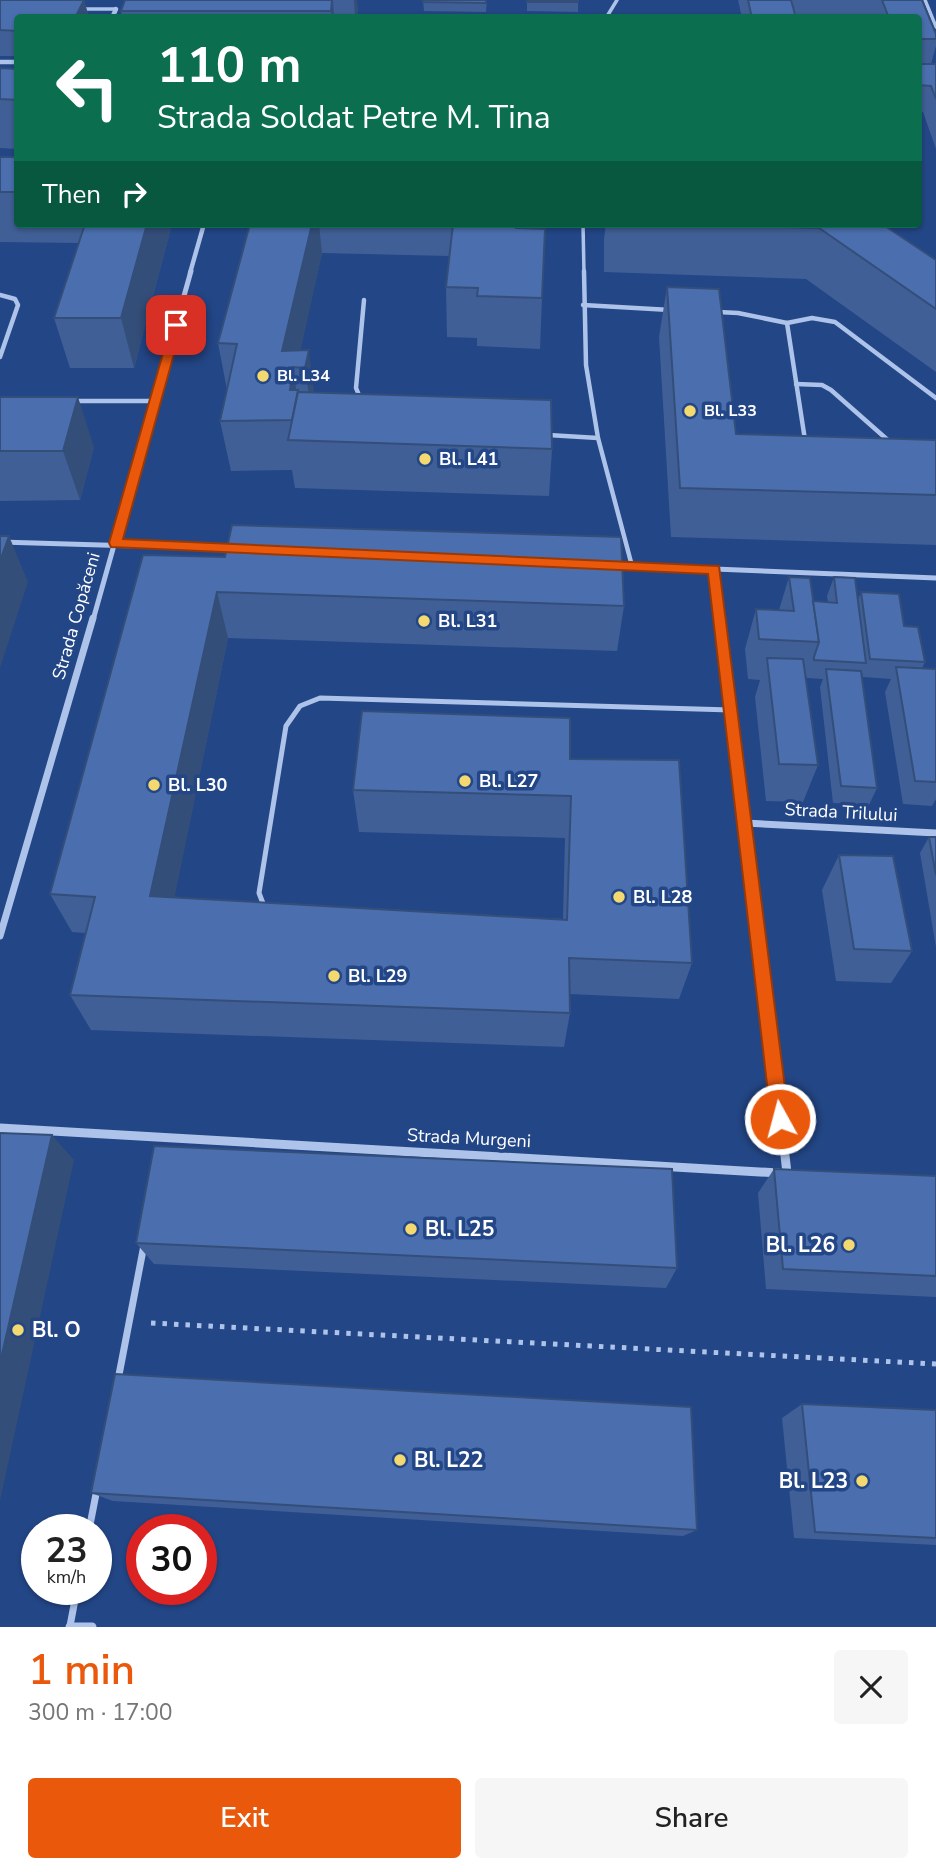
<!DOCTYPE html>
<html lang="en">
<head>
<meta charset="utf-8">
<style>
  :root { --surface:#fff; --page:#f6f6f6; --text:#222; --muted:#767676; --accent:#ea580c }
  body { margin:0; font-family:"Nunito Sans",sans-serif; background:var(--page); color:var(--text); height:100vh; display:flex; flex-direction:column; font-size:26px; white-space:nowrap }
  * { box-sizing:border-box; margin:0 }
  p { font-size:23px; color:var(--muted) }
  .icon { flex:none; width:38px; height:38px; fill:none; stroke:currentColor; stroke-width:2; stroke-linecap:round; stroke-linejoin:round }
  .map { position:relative; height:1627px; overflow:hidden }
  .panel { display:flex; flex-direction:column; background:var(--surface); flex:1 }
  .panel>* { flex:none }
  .top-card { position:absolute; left:14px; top:14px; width:908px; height:214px; border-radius:7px; box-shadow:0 2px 5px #0004; background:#0b6e4f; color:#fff; overflow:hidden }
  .speed { position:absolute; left:21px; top:1514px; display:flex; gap:14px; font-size:35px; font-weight:700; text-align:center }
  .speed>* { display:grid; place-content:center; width:91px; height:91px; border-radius:50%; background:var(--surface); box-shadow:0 2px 5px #0004; line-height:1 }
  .speed small { font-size:18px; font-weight:400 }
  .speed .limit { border:10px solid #d22; background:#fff; color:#111 }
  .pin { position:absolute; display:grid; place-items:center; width:60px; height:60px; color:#fff; margin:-30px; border-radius:14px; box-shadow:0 4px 10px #0006 }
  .me { position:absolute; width:77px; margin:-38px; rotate:353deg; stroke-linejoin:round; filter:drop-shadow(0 0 5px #0008) }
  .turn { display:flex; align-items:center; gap:24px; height:147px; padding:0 28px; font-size:32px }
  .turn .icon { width:91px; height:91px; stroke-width:2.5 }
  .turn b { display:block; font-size:49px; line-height:60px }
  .then { display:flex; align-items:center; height:66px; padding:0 28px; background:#0003; gap:14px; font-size:26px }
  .round { display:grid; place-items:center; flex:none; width:74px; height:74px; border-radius:7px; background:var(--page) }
  .headline { display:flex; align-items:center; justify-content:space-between; height:119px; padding:0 28px }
  h1 { font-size:42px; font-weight:600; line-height:52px; color:var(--accent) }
  .cta { display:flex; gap:14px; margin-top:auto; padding:14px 28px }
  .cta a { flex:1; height:80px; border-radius:7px; background:var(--accent); color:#fff; font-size:28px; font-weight:600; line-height:80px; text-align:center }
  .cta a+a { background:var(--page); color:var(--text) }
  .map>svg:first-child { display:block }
</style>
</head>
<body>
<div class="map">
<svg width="936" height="1627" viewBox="0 0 936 1627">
  <rect width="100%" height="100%" fill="#234686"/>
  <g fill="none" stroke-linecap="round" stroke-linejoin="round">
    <polyline stroke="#adc3e9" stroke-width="5" stroke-dasharray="4.5 7" stroke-linecap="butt" points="151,1323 936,1364"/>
    <g stroke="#adc3e9" stroke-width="3.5">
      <polyline points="925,0 936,27"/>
      <polyline points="80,9 116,9"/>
      <polyline points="606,18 617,0"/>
      <polyline points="583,224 584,273"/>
    </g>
    <g stroke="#adc3e9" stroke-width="4.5">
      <polyline points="584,271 586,365 598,438 632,566"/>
      <polyline points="0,295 15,299 18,305 0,357"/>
      <polyline points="583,305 670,310"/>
      <polyline points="718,312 738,313 787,323 812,318 835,322 936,398"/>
      <polyline points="787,323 805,440"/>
      <polyline points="796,384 822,385 831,390 890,442"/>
      <polyline points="361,400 356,388 364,300"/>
      <polyline points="74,401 155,401"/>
      <polyline points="548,435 598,438"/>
    </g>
    <polyline stroke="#adc3e9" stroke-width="5" points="264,906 259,893 286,726 300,706 320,698 731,710"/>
    <g stroke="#adc3e9" stroke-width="7">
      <polyline points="118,1380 144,1245"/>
      <polyline points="89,1530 97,1489"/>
      <polyline points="70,1626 77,1589"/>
    </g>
    <g stroke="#adc3e9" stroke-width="4.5">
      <polyline points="112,18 116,9"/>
      <polyline points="0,62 18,62"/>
      <polyline points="190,273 204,224"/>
    </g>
    <g stroke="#adc3e9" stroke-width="5">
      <polyline points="0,542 236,549"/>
      <polyline points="615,565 936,578"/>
      <polyline points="715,569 721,620"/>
      <polyline points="93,620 191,271"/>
    </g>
    <g stroke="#adc3e9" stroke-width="7">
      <polyline points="721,618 774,1063"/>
      <polyline points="745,823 936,833"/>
      <polyline points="0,936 93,618"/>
    </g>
    <g stroke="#adc3e9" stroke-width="9">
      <polyline points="774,1061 787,1173"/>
      <polyline points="0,1128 779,1173"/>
      <polyline points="70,1627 92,1627"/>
    </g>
  </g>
  <g fill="#405f96">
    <polygon points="0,0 84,0 89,18 18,18 18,56 0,56"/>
    <polygon points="125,0 357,0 358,18 122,18 121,11"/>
    <polygon points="423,0 487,0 486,12 424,11"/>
    <polygon points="527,0 578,0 578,12 527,11"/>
    <polygon points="738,0 922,0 936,34 936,46 931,64 936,64 936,149 923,112 919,112 919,18 872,18 872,15 795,15 796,18 742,18"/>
    <polygon points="0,68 18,69 18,149 0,148"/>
    <polygon points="0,157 18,157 18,224 172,224 134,368 70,368 54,318 79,243 0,242"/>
    <polygon points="250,224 517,224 516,228 542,298 540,349 477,346 477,338 447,337 446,287 449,256 322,253 300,350 314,393 552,449 549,496 295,488 292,470 231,471 220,421 227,390 218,343"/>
    <polygon points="606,224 882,224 936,260 936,372 806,279 604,272 604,239"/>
    <polygon points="667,287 736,434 936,440 936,545 671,537 659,337"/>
    <polygon points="0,397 94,447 80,500 0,501"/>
    <polygon points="225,557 624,606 617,651 228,638 174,897 563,919 565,838 359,832 353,790 570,759 692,963 679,999 570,994 570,1013 564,1047 91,1030 70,995 85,933 72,932 50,894"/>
    <polygon points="789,577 813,601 828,602 827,596 834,577 858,600 861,592 904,626 925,662 922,668 936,669 936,799 932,806 903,804 885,692 891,679 863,677 862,673 861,675 877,788 869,805 833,803 820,687 823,679 807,678 807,675 806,678 818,765 803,802 766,801 755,697 760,680 748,679 745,649 756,609 779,610"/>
    <polygon points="929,837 936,837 936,947 920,853"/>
    <polygon points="839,855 912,951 891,983 836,981 822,890"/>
    <polygon points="774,1169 936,1176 936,1297 766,1289 758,1193"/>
    <polygon points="136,1243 677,1268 666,1288 154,1264"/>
    <polygon points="802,1404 936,1410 936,1545 794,1538 782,1418"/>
    <polygon points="91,1493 697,1530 683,1536 113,1501"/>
  </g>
  <g fill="#344e7a">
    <polygon points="84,0 89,18 75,18"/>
    <polygon points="333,0 334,18 332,18 331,11"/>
    <polygon points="354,0 357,0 358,18 355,18"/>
    <polygon points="147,224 172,224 134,368 121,318"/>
    <polygon points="312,224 319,224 322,253 297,367 293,367 297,395 298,390 305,440 295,441 282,351"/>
    <polygon points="309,350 315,400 312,418 305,368"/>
    <polygon points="78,397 94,447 80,500 63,451"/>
    <polygon points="9,536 28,582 0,668 0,561"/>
    <polygon points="217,592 228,638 167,934 150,896"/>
    <polygon points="52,1135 74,1160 0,1501 0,1363"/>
  </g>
  <g fill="#4b6fae" stroke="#344e7a" stroke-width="2">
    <polygon points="0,0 84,0 75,18 18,18 18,31 0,30"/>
    <polygon points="125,0 332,0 331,11 121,11"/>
    <polygon points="423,0 486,0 486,3 423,2"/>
    <rect x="527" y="0" width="51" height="2"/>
    <polygon points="748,0 791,0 796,18 752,18"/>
    <polygon points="882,0 922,0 936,34 936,39 919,39 919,18 889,18"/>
    <polygon points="919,64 936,64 936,99 931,86 919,85"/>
    <polygon points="0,68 18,69 18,100 0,99"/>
    <rect x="0" y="157" width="18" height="35"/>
    <polygon points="85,224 147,224 121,318 54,318"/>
    <polygon points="250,224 312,224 282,351 309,350 305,368 293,367 290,390 298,390 292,420 220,421 237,344 218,343"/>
    <polygon points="453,224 516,224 516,228 545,229 542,298 477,296 478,288 446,287"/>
    <polygon points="687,224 882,224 936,260 936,309 819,228"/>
    <polygon points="667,287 719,289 736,434 936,440 936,495 680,488"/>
    <polygon points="298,392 551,400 552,449 288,440"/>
    <polygon points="0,397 78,397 63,451 0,451"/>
    <polygon points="232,525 621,537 624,606 217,592 150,896 567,920 571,796 353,790 362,711 570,718 570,759 679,760 692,963 569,958 570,1013 70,995 95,897 50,894 143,555 225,557"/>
    <polygon points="0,536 9,536 0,561"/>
    <polygon points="789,577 810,578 819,642 759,639 756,609 794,611"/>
    <polygon points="834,577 855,578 866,663 814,660 814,657 819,642 813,601 837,603"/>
    <polygon points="861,592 899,594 904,626 918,627 925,662 870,659"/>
    <polygon points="767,658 803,659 818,765 779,764"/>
    <polygon points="896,667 936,669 936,782 915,781"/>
    <polygon points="826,669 861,671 877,788 841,786"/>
    <polygon points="929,837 936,837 936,875"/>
    <polygon points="839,855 893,856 912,951 854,949"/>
    <polygon points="0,1133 52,1135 0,1363"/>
    <polygon points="154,1146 672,1169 677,1268 136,1243"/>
    <polygon points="774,1169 936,1176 936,1276 783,1269"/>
    <polygon points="115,1374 691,1407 697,1530 91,1493"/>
    <polygon points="802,1404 936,1410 936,1538 815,1532"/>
  </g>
  <polygon fill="#ea580c" stroke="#983908" stroke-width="2" points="176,321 182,325 123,539 719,566 789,1119 787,1126 780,1128 774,1126 771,1119 708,574 111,547 109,543 171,325"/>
  <g fill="#f4d970" stroke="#234686" stroke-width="2.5">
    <circle cx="263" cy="376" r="7"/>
    <circle cx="690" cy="411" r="7"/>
    <circle cx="425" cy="459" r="7"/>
    <circle cx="424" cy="621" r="7"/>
    <circle cx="465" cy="781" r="7"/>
    <circle cx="154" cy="785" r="7"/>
    <circle cx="619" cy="897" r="7"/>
    <circle cx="334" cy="976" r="7"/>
    <circle cx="411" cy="1229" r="7"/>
    <circle cx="849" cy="1245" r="7"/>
    <circle cx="18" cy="1330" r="7"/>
    <circle cx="400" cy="1460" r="7"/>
    <circle cx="862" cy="1481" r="7"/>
  </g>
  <g text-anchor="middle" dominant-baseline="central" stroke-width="7" stroke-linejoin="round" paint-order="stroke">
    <g font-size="16" font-weight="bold" fill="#fff" stroke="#234686" text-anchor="start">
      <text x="277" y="376">Bl. L34</text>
      <text x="704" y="411">Bl. L33</text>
    </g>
    <g font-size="18" font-weight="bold" fill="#fff" stroke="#234686" text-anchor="start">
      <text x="439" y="459">Bl. L41</text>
      <text x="438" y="621">Bl. L31</text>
      <text x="479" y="781">Bl. L27</text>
      <text x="168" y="785">Bl. L30</text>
      <text x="633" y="897">Bl. L28</text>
      <text x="348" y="976">Bl. L29</text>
    </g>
    <g font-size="18" fill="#fff" stroke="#234686">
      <text transform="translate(76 616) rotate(-74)">Strada Copăceni</text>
      <text transform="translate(841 812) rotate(3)">Strada Trilului</text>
      <text transform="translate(469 1138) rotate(3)">Strada Murgeni</text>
    </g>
    <g font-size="21" font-weight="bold" fill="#fff" stroke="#234686" text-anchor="start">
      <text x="425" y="1229">Bl. L25</text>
      <text x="835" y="1245" text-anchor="end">Bl. L26</text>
      <text x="32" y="1330">Bl. O</text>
      <text x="414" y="1460">Bl. L22</text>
      <text x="848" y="1481" text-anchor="end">Bl. L23</text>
    </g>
  </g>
</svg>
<div class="speed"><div>23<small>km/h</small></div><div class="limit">30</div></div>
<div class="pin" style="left:176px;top:325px;background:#d93025"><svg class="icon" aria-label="arrive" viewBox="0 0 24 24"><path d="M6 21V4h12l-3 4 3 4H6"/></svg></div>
<svg class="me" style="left:780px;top:1119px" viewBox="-20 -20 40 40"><circle r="17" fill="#ea580c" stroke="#fff" stroke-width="3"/><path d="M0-11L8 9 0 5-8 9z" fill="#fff"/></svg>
<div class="top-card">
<div class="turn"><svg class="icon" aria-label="left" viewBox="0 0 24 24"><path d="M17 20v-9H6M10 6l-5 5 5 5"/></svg><div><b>110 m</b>Strada Soldat Petre M. Tina</div></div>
<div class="then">Then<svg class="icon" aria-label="right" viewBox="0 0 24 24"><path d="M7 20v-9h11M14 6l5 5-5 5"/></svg></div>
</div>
</div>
<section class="panel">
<div class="headline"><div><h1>1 min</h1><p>300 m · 17:00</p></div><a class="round"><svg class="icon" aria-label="close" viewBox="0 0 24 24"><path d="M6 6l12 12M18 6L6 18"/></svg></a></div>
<div class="cta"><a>Exit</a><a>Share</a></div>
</section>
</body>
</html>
